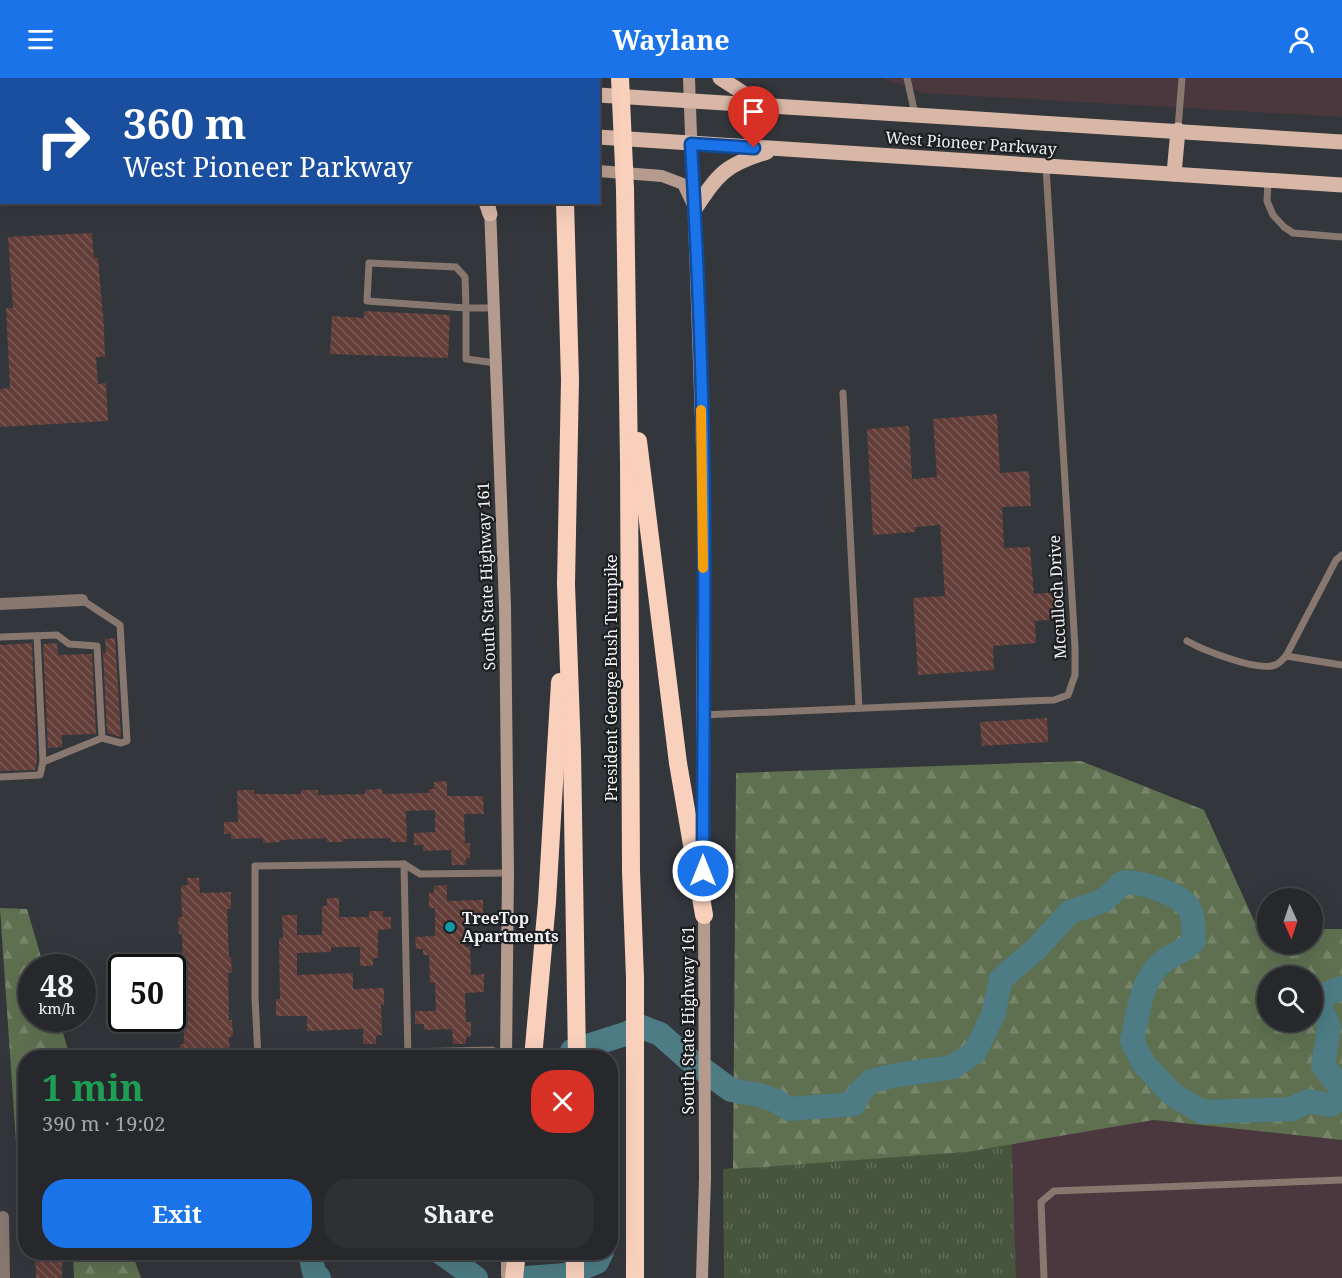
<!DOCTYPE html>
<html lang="en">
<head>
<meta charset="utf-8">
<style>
  :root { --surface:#26282c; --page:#2e3034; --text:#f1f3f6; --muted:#a4a6a9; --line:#424448; --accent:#1a73e8 }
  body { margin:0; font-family:"Noto Serif",serif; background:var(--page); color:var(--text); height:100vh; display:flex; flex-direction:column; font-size:22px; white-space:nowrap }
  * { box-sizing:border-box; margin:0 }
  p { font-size:20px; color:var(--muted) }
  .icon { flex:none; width:33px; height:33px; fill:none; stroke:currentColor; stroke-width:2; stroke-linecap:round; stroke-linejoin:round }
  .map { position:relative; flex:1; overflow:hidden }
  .drawer { position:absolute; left:18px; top:972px; width:600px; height:210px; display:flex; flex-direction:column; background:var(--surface); border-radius:24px; box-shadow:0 6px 24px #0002,0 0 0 2px var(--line) }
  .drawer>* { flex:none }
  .guide { position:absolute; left:0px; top:0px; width:600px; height:126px; box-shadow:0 6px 24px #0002,0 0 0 2px var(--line); background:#1a4fa0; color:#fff; overflow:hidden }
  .needle { width:39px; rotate:177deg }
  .fabs { position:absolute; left:1257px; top:810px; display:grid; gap:12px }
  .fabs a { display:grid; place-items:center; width:66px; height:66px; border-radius:50%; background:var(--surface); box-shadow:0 6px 24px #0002,0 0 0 2px var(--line); font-size:30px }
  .speed { position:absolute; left:18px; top:876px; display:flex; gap:12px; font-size:30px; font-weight:700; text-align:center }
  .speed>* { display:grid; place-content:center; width:78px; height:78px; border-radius:50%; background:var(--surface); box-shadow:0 6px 24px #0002,0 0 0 2px var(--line); line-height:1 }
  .speed small { font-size:15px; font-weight:400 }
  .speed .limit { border:3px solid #111; border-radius:9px; background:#fff; color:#111 }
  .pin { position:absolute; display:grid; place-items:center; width:51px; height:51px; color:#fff; margin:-62px -26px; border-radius:50% 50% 50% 0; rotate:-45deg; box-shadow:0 0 6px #0007 }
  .pin .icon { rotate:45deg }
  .me { position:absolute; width:66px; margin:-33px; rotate:0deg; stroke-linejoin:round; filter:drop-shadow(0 0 4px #0008) }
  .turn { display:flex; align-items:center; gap:21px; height:126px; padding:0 24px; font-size:27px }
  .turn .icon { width:78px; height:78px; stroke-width:2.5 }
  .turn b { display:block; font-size:42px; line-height:51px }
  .round { display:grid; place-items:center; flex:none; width:63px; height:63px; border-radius:24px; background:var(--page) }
  .overview { display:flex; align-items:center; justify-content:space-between; height:102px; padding:0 24px }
  h1 { font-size:36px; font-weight:700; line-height:45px; color:#1e9e55 }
  .button { display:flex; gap:12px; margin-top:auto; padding:12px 24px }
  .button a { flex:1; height:69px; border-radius:24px; background:var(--accent); color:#fff; font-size:24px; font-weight:700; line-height:69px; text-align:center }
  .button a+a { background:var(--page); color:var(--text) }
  header { display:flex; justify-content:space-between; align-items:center; height:78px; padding:0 24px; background:var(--accent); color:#fff; font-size:27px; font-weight:700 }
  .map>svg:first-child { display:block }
</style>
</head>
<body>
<header><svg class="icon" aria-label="menu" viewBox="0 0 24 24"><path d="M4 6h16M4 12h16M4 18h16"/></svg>Waylane<svg class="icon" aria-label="person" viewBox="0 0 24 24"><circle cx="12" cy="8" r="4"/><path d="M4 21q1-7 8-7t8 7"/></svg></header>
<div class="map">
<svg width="1342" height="1200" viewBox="0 0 1342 1200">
  <defs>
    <pattern id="grass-tufts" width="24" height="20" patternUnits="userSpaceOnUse" patternTransform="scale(1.5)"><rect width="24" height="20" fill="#48553d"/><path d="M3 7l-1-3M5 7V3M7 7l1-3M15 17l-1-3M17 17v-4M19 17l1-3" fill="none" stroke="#636e5a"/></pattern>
    <pattern id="forest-firs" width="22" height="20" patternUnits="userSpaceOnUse" patternTransform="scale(1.5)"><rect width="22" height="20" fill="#5f7050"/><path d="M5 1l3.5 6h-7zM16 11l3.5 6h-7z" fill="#76856a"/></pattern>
    <pattern id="building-back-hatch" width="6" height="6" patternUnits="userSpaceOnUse" patternTransform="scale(1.5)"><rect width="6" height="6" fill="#633e39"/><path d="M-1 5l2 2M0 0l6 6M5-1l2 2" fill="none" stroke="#7a5a56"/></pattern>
  </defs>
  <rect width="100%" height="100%" fill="#33363b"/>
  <g fill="#4b373e">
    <polygon points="882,0 1342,0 1342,39 923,15"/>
    <polygon points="1154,1042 1342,1062 1342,1200 1016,1200 1012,1066"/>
  </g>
  <polygon fill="url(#grass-tufts)" points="1012,1066 1016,1200 724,1200 723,1091 967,1074"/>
  <g fill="url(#forest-firs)" fill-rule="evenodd">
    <path d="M1081,683L1204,732L1257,849L1267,850L1268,866H1312L1313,851H1342V1062L1154,1042L967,1074L733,1091L736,695ZM1268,898H1312V944H1268Z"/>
    <polygon points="0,830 27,831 44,889 32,890 32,940 59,941 70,979 26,980 25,1123 20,1123"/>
    <polygon points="73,1175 132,1175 141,1200 74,1200"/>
  </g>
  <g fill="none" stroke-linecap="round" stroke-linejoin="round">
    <g stroke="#4d7c84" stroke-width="24">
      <path d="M569,980L572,973L628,955L639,948L660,956L686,979L731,1012L760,1017L777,1023L789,1031L854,1026L858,1016L871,1003L897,997L953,989L975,974L993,937L1001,901L1036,871L1070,834L1103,823L1124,804C1142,804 1185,816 1191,834C1194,842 1193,855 1194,863C1183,875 1168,878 1159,887C1140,907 1138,937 1132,963L1144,986L1172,1016L1202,1034L1292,1031L1308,1023L1330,1027L1340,1020V1009L1323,987L1329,949L1319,925L1323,917L1342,910"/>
      <polyline points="312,1174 310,1176 314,1194 319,1200"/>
      <polyline points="440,1174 476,1200"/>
      <polyline points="526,1200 565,1197 597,1184 602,1174"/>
    </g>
  </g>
  <g fill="url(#building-back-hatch)">
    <polygon points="92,155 94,180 98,180 104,250 105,279 96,279 98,306 106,305 108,343 0,349 0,311 10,310 6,230 13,230 8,159"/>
    <polygon points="364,233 450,237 448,280 330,276 332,238 364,240"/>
    <polygon points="997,336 1000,395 1029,393 1031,428 1002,429 1004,470 1030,469 1034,516 1059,514 1061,541 1035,543 1036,565 993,568 994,592 918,597 913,520 945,518 940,447 915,449 915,454 873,457 867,351 909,348 912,401 937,399 933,341"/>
    <polygon points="115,560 121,659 107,655 103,575 106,575 105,561"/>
    <polygon points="32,565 37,683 35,692 0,693 0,567"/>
    <polygon points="57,565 58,577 92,576 96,656 62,657 62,669 48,670 43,566"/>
    <polygon points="1047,640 1048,664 982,668 980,644"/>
    <polygon points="447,703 447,718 483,718 484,736 464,736 465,765 470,765 470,780 466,780 466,787 452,787 451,772 423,773 423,767 414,767 414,755 435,754 435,732 406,733 407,764 391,764 391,760 343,761 343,764 327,764 327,760 280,762 280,764 263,765 263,760 231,761 231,756 224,756 224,744 238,744 237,712 254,712 254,716 301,716 301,712 318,712 318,717 365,716 365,712 382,711 382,716 429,715 429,711 434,711 434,704"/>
    <polygon points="187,800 199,800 200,815 231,814 231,831 227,831 229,879 231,879 232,895 228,895 229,942 232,942 233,958 229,959 230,980 180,980 180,966 184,966 183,920 179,920 179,903 183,903 182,856 179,856 178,839 182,839 181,808 188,807"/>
    <polygon points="447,807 447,823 483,822 483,840 464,840 465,869 470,869 471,897 484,896 484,914 465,915 466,944 471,944 471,959 466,959 466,966 453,966 452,951 424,952 424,946 415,946 415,933 436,933 435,905 430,905 429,877 423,877 423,871 416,871 415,859 435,858 435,830 429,830 429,815 434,815 434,808"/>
    <polygon points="327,820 339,820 339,839 369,839 369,833 383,833 383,839 391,839 391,851 378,852 378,880 373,880 373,888 360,888 360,869 331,869 331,874 297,875 297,897 353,895 353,911 384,910 384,927 381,927 382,957 376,958 376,966 363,966 363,951 307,953 307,938 276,938 276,921 280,921 279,860 283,860 282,837 297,837 297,857 322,857 322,828 327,828"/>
    <polygon points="35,1174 62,1174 62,1200 36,1200"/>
  </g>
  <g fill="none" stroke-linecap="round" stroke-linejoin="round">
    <g stroke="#87776f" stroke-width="7">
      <polyline points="907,0 915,36"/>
      <polyline points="1178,51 1182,0"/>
      <polyline points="0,78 2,78"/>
      <polyline points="1268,103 1267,123 1273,137 1284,149 1293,155 1342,159"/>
      <polygon points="369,185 456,189 465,199 466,230 367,223"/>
      <polyline points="494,230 466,230 466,281 496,285"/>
      <polyline points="843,315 859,630"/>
      <polyline points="37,558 43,684"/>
      <polyline points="0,559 57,557 69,566 97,568 102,660"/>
      <path d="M1187,563C1203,572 1258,594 1275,587C1279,586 1283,581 1286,578L1336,482L1342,477"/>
      <polyline points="1286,578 1342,587"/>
      <polyline points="702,637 1054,622 1068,617 1075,597 1075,569 1046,89"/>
      <polyline points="0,699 40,697 43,684 102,660 121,665 127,663 120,547 82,522"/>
      <polyline points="404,786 420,796 508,795"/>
      <polyline points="408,974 492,972 506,979"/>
      <polyline points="258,980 255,919 255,788 404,786 408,980"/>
      <polyline points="1044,1200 1041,1124 1054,1113 1342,1102"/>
    </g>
    <g stroke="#87776f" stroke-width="12">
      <polyline points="0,526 82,522"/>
      <polyline points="3,1139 4,1200"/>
    </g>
    <g stroke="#b59b8e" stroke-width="12">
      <polyline points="485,0 485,2"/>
      <polyline points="689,0 704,428 702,637 703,794"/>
      <polyline points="598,93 662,98 683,106 692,125"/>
      <polyline points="490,129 505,528 508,795 506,980"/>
      <polyline points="507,1174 507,1197"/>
      <polyline points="702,1200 705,1100 704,829"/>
    </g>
    <g stroke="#d8b7a6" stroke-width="15">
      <polyline points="347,0 367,2"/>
      <polyline points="720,0 751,20 762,24"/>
      <polyline points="52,2 84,0"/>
      <polyline points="403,2 409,0"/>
      <polyline points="598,17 1342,64"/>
      <polyline points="0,31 2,31"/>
      <polyline points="598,59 1342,107"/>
      <polyline points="1174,96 1178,52"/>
      <polyline points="486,124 490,136"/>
      <path d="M695,131C719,95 725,87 767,74"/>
    </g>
    <g stroke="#f8d0bc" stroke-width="18">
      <polyline points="560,0 560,2"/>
      <polyline points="625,111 629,384 631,793 635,900 635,1200"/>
      <polyline points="565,124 570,302 566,506 572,674 577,980"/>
      <polyline points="638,363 678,685 704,837"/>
      <polyline points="533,980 547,824 560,604"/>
      <polyline points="514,1200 517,1174"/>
      <polyline points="575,1200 575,1174"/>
    </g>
    <polyline stroke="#f8d0bc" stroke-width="18" points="620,0 625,111"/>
  </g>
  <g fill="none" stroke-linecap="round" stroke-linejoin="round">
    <defs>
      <path id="route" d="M703,793C703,672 705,551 704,429C703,309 698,187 691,66L754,70"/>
    </defs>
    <use href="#route" stroke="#114b97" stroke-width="15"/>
    <use href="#route" stroke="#1a73e8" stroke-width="10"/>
    <polyline stroke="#f59e0b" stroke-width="10" points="701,332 703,490"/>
  </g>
  <circle fill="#0f9aa8" stroke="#1c1e20" stroke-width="2" cx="450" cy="849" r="6"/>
  <g text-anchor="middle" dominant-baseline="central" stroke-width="4.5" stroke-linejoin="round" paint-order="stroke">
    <g font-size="16" fill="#f0f2f5" stroke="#1c1e20">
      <text transform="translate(971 65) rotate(4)">West Pioneer Parkway</text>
      <text transform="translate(486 498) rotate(-92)">South State Highway 161</text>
      <text transform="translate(1057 519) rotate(-93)">Mcculloch Drive</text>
      <text transform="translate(611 600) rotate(-90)">President George Bush Turnpike</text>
      <text transform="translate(688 942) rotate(-90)">South State Highway 161</text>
    </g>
    <g font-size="16" font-weight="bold" fill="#f0f2f5" stroke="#1c1e20" text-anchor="start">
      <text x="462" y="840">TreeTop<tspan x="462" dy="18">Apartments</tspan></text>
    </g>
  </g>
</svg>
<div class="fabs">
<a><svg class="needle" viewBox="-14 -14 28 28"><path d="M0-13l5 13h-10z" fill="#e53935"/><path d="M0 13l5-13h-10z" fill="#a4a6a9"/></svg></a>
<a><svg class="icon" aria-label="search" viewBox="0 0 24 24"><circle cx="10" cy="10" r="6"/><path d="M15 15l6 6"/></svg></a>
</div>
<div class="speed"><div>48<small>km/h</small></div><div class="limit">50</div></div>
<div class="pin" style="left:754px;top:70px;background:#d93025"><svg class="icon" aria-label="arrive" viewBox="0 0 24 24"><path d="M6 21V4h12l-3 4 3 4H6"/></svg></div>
<svg class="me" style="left:703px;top:793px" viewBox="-20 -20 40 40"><circle r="17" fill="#1a73e8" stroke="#fff" stroke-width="3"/><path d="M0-11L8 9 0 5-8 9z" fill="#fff"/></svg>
<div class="guide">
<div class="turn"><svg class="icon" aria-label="right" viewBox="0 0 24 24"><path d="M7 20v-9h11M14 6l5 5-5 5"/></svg><div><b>360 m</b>West Pioneer Parkway</div></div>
</div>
<section class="drawer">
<div class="overview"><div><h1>1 min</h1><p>390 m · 19:02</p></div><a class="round" style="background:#d93025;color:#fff"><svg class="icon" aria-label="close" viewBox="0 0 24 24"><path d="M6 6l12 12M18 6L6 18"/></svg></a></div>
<div class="button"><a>Exit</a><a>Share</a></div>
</section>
</div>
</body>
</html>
